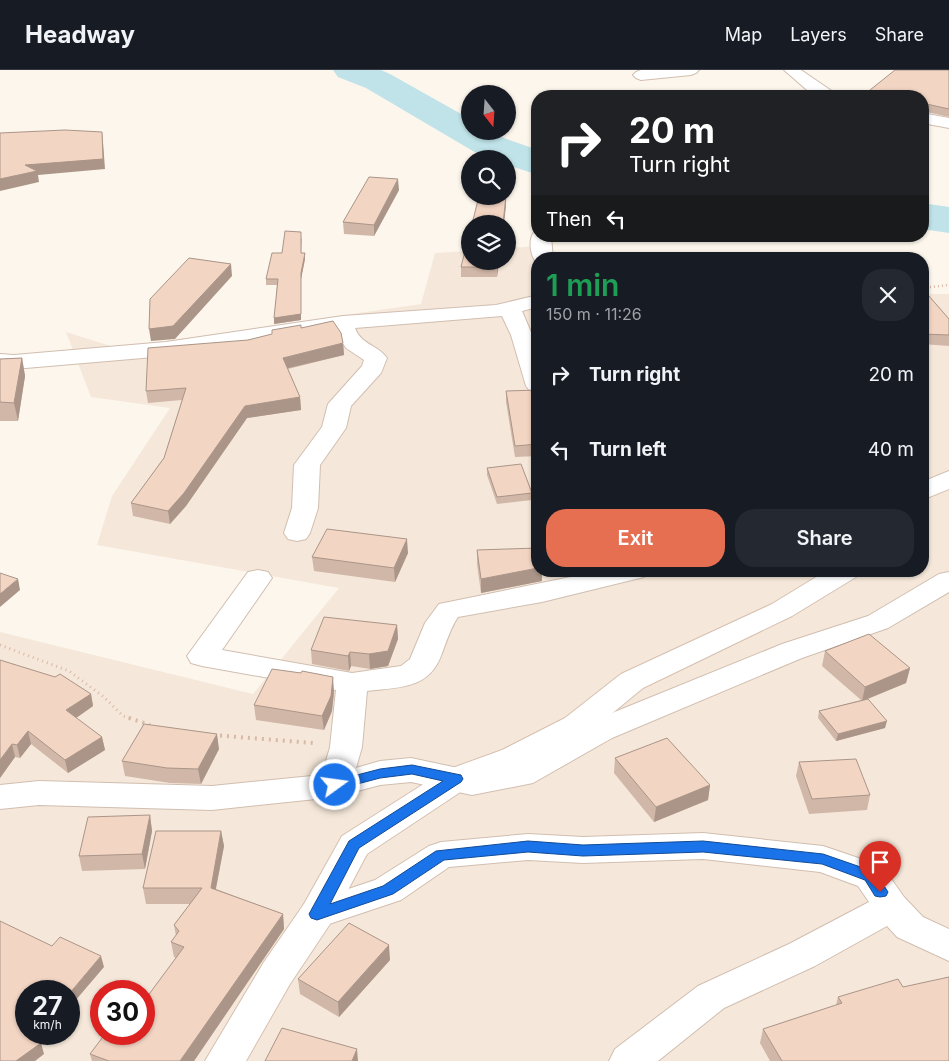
<!DOCTYPE html>
<html lang="en">
<head>
<meta charset="utf-8">
<style>
  :root { --surface:#171b24; --page:#242831; --text:#f1f3f6; --muted:#9ea1a6; --line:#363941; --accent:#e76f51 }
  body { margin:0; font-family:Inter,sans-serif; background:var(--page); color:var(--text); height:100vh; display:flex; flex-direction:column; font-size:19px; white-space:nowrap }
  * { box-sizing:border-box; margin:0 }
  p { font-size:16px; color:var(--muted) }
  .icon { flex:none; width:28px; height:28px; fill:none; stroke:currentColor; stroke-width:2; stroke-linecap:round; stroke-linejoin:round }
  .map { position:relative; flex:1; overflow:hidden }
  .sheet { position:absolute; left:531px; top:182px; width:398px; height:325px; display:flex; flex-direction:column; background:var(--surface); border-radius:20px; box-shadow:0 1px 4px #0004 }
  .sheet>* { flex:none }
  .guide { position:absolute; left:531px; top:20px; width:398px; height:152px; border-radius:20px; box-shadow:0 1px 4px #0004; background:#202124; color:#fff; overflow:hidden }
  .needle { width:32px; rotate:163deg }
  .tools { position:absolute; left:461px; top:15px; display:grid; gap:10px }
  .tools a { display:grid; place-items:center; width:55px; height:55px; border-radius:50%; background:var(--surface); box-shadow:0 1px 4px #0004; font-size:25px }
  .speed { position:absolute; left:15px; top:910px; display:flex; gap:10px; font-size:25px; font-weight:700; text-align:center }
  .speed>* { display:grid; place-content:center; width:65px; height:65px; border-radius:50%; background:var(--surface); box-shadow:0 1px 4px #0004; line-height:1 }
  .speed small { font-size:12px; font-weight:400 }
  .speed .limit { border:8px solid #d22; background:#fff; color:#111 }
  .pin { position:absolute; display:grid; place-items:center; width:42px; height:42px; color:#fff; margin:-51px -21px; border-radius:50% 50% 50% 0; rotate:-45deg; box-shadow:0 0 5px #0007 }
  .pin .icon { rotate:45deg }
  .me { position:absolute; width:55px; margin:-28px; rotate:76deg; stroke-linejoin:round; filter:drop-shadow(0 0 4px #0008) }
  .turn { display:flex; align-items:center; gap:18px; height:105px; padding:0 15px; font-size:22px }
  .turn .icon { width:65px; height:65px; stroke-width:2.5 }
  .turn b { display:block; font-size:35px; line-height:42px }
  .then { display:flex; align-items:center; height:48px; padding:0 15px; background:#0003; gap:10px; font-size:19px }
  .round { display:grid; place-items:center; flex:none; width:52px; height:52px; border-radius:20px; background:var(--page) }
  .overview { display:flex; align-items:center; justify-content:space-between; height:85px; padding:0 15px }
  h1 { font-size:30px; font-weight:600; line-height:38px; color:#1e9e55 }
  .cta { display:flex; gap:10px; margin-top:auto; padding:10px 15px }
  .cta a { flex:1; height:58px; border-radius:20px; background:var(--accent); color:#fff; font-size:20px; font-weight:600; line-height:58px; text-align:center }
  .cta a+a { background:var(--page); color:var(--text) }
  ul { padding:0; list-style:none }
  li { display:flex; align-items:center; gap:15px; height:75px; padding:0 15px }
  li div { flex:1 }
  li b { display:block; font-size:19px }
  li em { font-style:normal }
  header { display:flex; align-items:center; gap:30px; box-sizing:border-box; height:70px; padding:0 25px; background:var(--surface); border-bottom:1px solid var(--line) }
  header strong { font-size:24px }
  nav { display:flex; gap:28px; margin-inline-start:auto; font-size:18px }
  .map>svg:first-child { display:block }
</style>
</head>
<body>
<header>
<strong>Headway</strong>
<nav><a>Map</a><a>Layers</a><a>Share</a></nav>
</header>
<div class="map">
<svg width="949" height="991" viewBox="0 0 949 991">
  <rect width="100%" height="100%" fill="#fdf6ec"/>
  <path fill="#f5e8da" fill-rule="evenodd" d="M541,176L538,189V501H922L923,224H949V991H0V562L253,624L339,518L97,475L112,426L170,338L91,327L66,262L117,278L421,234L435,183L470,181V191H508V178ZM26,921H69V964H26ZM101,921H144V964H101Z"/>
  <g fill="none" stroke-linecap="round" stroke-linejoin="round">
    <g fill="#bfe3e8" fill-rule="evenodd">
      <polygon points="333,0 381,0 390,4 470,49 470,61 493,61 504,68 538,80 538,105 508,95 508,89 490,89 478,84 366,18 338,7"/>
      <polygon points="922,133 949,137 949,163 922,159"/>
    </g>
    <defs>
      <g id="street">
        <polygon points="641,0 699,0 696,3 691,5 641,10 636,8 633,5 636,2"/>
        <polygon points="784,0 801,0 839,26 819,26 807,20"/>
        <polygon points="922,43 949,48 949,58 922,53"/>
        <path d="M538,161V166H551L553,189H538V194C530,187 528,170 534,162Z"/>
        <path d="M538,225V237L522,241L538,279V323L530,321L526,316L511,265L502,246L355,258C360,274 378,275 387,288L381,303L351,336L346,358L320,395L318,438L310,463L306,469L297,471L288,469L284,463L292,438L294,395L322,357L328,334L362,296L364,290L346,278L334,260L166,286L14,299L0,298V284L14,285L166,272L343,246L496,235Z"/>
        <path d="M258,500L268,502L272,508L222,580L352,603L401,596L410,589L425,553L439,534L600,501H648L644,507L542,532L458,547C450,559 446,573 441,586C428,620 397,617 367,621L362,677L356,698L380,691L411,688L472,701L513,695L590,652L782,574L868,546L939,504L949,502V522L888,558L802,588L612,668L533,713L472,725L411,712L380,715L335,727L212,740L39,735L0,739V715L39,711L212,716L322,705L330,677L336,620L202,596L191,593L187,586L248,502Z"/>
        <polygon points="703,763 823,776 882,796 904,827 923,847 949,859 949,891 897,867 887,856 815,896 724,938 658,991 609,991 615,979 698,916 789,874 869,832 858,816 820,802 703,789 583,793 528,790 449,797 401,830 317,858 304,854 299,844 304,834 375,810 429,776 441,772 528,764 583,767"/>
      </g>
      <g id="secondary">
        <polygon points="949,401 949,419 922,430 922,412"/>
        <polygon points="826,501 860,501 856,507 792,546 643,618 587,664 524,696 468,717 367,784 330,854 290,914 246,991 205,991 264,892 304,834 342,766 444,701 502,680 565,648 621,604 772,534"/>
      </g>
    </defs>
    <use href="#street" stroke="#d1beb0" stroke-width="2"/>
    <use href="#secondary" stroke="#d6c0b0" stroke-width="2"/>
    <polyline stroke="#d9b8a5" stroke-width="2.5" stroke-dasharray="1 3" stroke-linecap="butt" points="922,218 949,215"/>
    <polyline stroke="#d9b8a5" stroke-width="3" stroke-dasharray="1 4" stroke-linecap="butt" points="0,575 69,601 104,627 123,646 133,649"/>
    <g stroke="#d9b8a5" stroke-width="4" stroke-dasharray="2 5" stroke-linecap="butt">
      <polyline points="129,648 150,655"/>
      <polyline points="213,665 313,673"/>
    </g>
    <use href="#street" fill="#fff" fill-rule="evenodd"/>
    <use href="#secondary" fill="#fff" fill-rule="evenodd"/>
  </g>
  <g fill="#d1b7a8">
    <polygon points="949,0 949,47 922,41 922,26 864,26 865,24"/>
    <polygon points="399,120 374,166 344,164 343,152"/>
    <polygon points="302,168 301,183 305,183 305,189 301,209 301,250 274,254 277,215 266,215 266,209 282,183"/>
    <polygon points="499,191 497,207 461,207 461,197"/>
    <polygon points="922,218 949,249 949,276 922,274"/>
    <polygon points="301,258 343,273 344,285 288,299 300,327 301,340 247,348 186,436 170,454 133,446 131,433 164,388 182,330 148,333 146,321 248,270"/>
    <polygon points="22,288 25,306 18,351 0,351 0,289"/>
    <polygon points="538,320 538,386 515,387 506,332 506,321"/>
    <polygon points="487,398 532,423 532,430 497,434 487,405"/>
    <polygon points="477,480 542,511 481,523 477,494"/>
    <polygon points="408,483 395,512 314,501 312,487"/>
    <polygon points="397,555 398,569 388,596 370,599 351,596 349,601 312,594 311,580"/>
    <polygon points="825,581 910,598 906,613 868,629 885,658 836,671 818,648 819,641 861,630 822,596"/>
    <polygon points="0,590 91,624 93,636 76,648 102,667 105,680 68,703 31,674 20,688 15,687 0,708"/>
    <polygon points="301,603 334,622 332,641 324,660 256,650 254,635"/>
    <polygon points="219,679 201,714 170,713 125,706 122,691"/>
    <polygon points="615,688 710,715 708,730 654,752 614,703"/>
    <polygon points="799,692 870,725 867,740 809,744 796,706"/>
    <polygon points="150,745 152,761 145,799 82,801 79,786"/>
    <polygon points="221,761 224,776 216,819 283,844 284,859 194,991 92,991 90,984 144,964 176,888 174,887 171,872 176,866 174,855 190,834 146,834 143,818"/>
    <polygon points="390,890 339,947 300,924 298,909"/>
    <polygon points="838,927 949,991 770,991 760,973 763,959 836,935"/>
  </g>
  <g fill="#aa9588">
    <polygon points="102,62 103,72 105,99 38,105 39,112 0,121 0,109 25,95"/>
    <polygon points="398,109 399,120 374,166 374,155"/>
    <polygon points="506,126 506,136 504,154 503,154"/>
    <polygon points="305,183 305,189 301,209 301,250 274,254 274,248 301,203"/>
    <polygon points="498,191 499,191 497,207 497,197"/>
    <polygon points="231,194 232,206 175,269 151,271 149,259"/>
    <polygon points="343,273 344,285 284,299 283,288"/>
    <polygon points="22,288 25,306 18,351 14,333"/>
    <polygon points="300,327 301,340 247,348 186,436 170,454 168,441 245,336"/>
    <polygon points="407,469 408,483 395,512 394,498"/>
    <polygon points="538,498 538,501 542,501 542,511 481,523 481,509"/>
    <polygon points="18,509 20,520 0,537 0,524"/>
    <polygon points="397,555 398,569 388,596 370,599 369,584"/>
    <polygon points="350,582 351,596 349,601 348,586"/>
    <polygon points="910,598 906,613 862,631 865,617"/>
    <polygon points="333,607 334,622 332,641 324,660 322,646"/>
    <polygon points="91,624 93,636 69,653 66,640"/>
    <polygon points="887,651 885,658 836,671 838,664"/>
    <polygon points="28,661 31,674 20,688 17,675"/>
    <polygon points="217,664 219,679 201,714 198,699"/>
    <polygon points="102,667 105,680 68,703 65,690"/>
    <polygon points="12,674 15,687 0,708 0,690"/>
    <polygon points="710,715 708,730 654,752 656,737"/>
    <polygon points="150,745 152,761 145,799 142,784"/>
    <polygon points="221,761 224,776 213,833 211,818"/>
    <polygon points="283,844 284,859 194,991 180,991"/>
    <polygon points="389,875 390,890 339,947 338,932"/>
    <polygon points="101,886 104,897 69,938 69,924"/>
    <polygon points="35,964 47,964 37,976 41,973 44,984 35,991 16,991"/>
    <polygon points="357,979 358,991 352,991"/>
  </g>
  <g fill="#f3d5c3" stroke="#aa9588">
    <polygon points="895,0 949,0 949,39 922,33 922,26 875,26 865,24"/>
    <polygon points="65,60 102,62 103,89 25,95 37,101 0,109 0,63"/>
    <polygon points="369,107 398,109 374,155 343,152"/>
    <polygon points="479,126 506,126 503,154 472,154"/>
    <polygon points="285,161 301,162 301,183 305,183 301,203 301,244 274,248 278,209 266,209 272,183 282,183"/>
    <polygon points="470,161 470,191 498,191 497,197 461,197"/>
    <polygon points="189,188 231,194 173,256 149,259 150,229"/>
    <polygon points="922,218 949,249 949,265 922,264"/>
    <polygon points="333,251 341,263 343,273 283,288 300,327 245,336 184,423 168,441 131,433 164,388 186,318 146,321 148,278 248,270 272,264 272,260 301,255 301,258"/>
    <polygon points="22,288 14,333 0,332 0,289"/>
    <polygon points="538,320 538,374 515,376 506,321"/>
    <polygon points="521,394 532,423 497,427 487,398"/>
    <polygon points="327,459 407,469 394,498 312,487"/>
    <polygon points="538,478 538,498 481,509 477,480"/>
    <polygon points="0,503 18,509 0,524"/>
    <polygon points="324,547 397,555 388,581 369,584 350,582 348,586 311,580"/>
    <polygon points="869,564 910,598 865,617 825,581"/>
    <polygon points="0,590 55,607 60,604 91,624 66,640 102,667 65,690 28,661 17,675 12,674 0,690"/>
    <polygon points="272,599 301,603 302,601 333,607 331,626 322,646 254,635"/>
    <polygon points="868,629 887,651 838,664 819,641"/>
    <polygon points="144,654 217,664 198,699 167,698 122,691"/>
    <polygon points="667,668 710,715 656,737 615,688"/>
    <polygon points="856,689 870,725 812,729 799,692"/>
    <polygon points="150,745 142,784 79,786 88,747"/>
    <polygon points="156,761 221,761 211,818 283,844 180,991 109,991 90,984 105,964 144,964 144,931 184,877 171,872 179,861 174,855 202,818 143,818"/>
    <polygon points="0,851 52,876 60,867 101,886 69,924 69,921 26,921 26,964 35,964 33,966 41,973 16,991 0,991"/>
    <polygon points="349,853 389,875 338,932 298,909"/>
    <polygon points="949,907 949,991 782,991 763,959 842,933 838,927 898,909 903,917"/>
    <polygon points="282,958 357,979 352,991 265,991"/>
  </g>
  <polygon fill="#1a73e8" stroke="#114b97" points="412,695 456,704 461,705 463,709 461,712 359,778 330,834 383,816 436,781 528,771 583,775 703,771 823,784 875,802 888,822 886,826 880,827 875,826 865,810 822,794 703,782 583,786 528,782 444,790 393,824 317,850 311,848 309,844 349,771 443,711 412,704 380,708 335,720 330,719 328,715 330,712 380,699"/>
</svg>
<div class="tools">
<a><svg class="needle" viewBox="-14 -14 28 28"><path d="M0-13l5 13h-10z" fill="#e53935"/><path d="M0 13l5-13h-10z" fill="#9ea1a6"/></svg></a>
<a><svg class="icon" aria-label="search" viewBox="0 0 24 24"><circle cx="10" cy="10" r="6"/><path d="M15 15l6 6"/></svg></a>
<a><svg class="icon" aria-label="layers" viewBox="0 0 24 24"><path d="M12 4l9 5-9 5-9-5zM3 14l9 5 9-5"/></svg></a>
</div>
<div class="speed"><div>27<small>km/h</small></div><div class="limit">30</div></div>
<div class="pin" style="left:880px;top:822px;background:#d93025"><svg class="icon" aria-label="arrive" viewBox="0 0 24 24"><path d="M6 21V4h12l-3 4 3 4H6"/></svg></div>
<svg class="me" style="left:335px;top:715px" viewBox="-20 -20 40 40"><circle r="17" fill="#1a73e8" stroke="#fff" stroke-width="3"/><path d="M0-11L8 9 0 5-8 9z" fill="#fff"/></svg>
<div class="guide">
<div class="turn"><svg class="icon" aria-label="right" viewBox="0 0 24 24"><path d="M7 20v-9h11M14 6l5 5-5 5"/></svg><div><b>20 m</b>Turn right</div></div>
<div class="then">Then<svg class="icon" aria-label="left" viewBox="0 0 24 24"><path d="M17 20v-9H6M10 6l-5 5 5 5"/></svg></div>
</div>
<section class="sheet">
<div class="overview"><div><h1>1 min</h1><p>150 m · 11:26</p></div><a class="round"><svg class="icon" aria-label="close" viewBox="0 0 24 24"><path d="M6 6l12 12M18 6L6 18"/></svg></a></div>
<ul>
<li><svg class="icon" aria-label="right" viewBox="0 0 24 24"><path d="M7 20v-9h11M14 6l5 5-5 5"/></svg><div><b>Turn right</b></div><em>20 m</em></li>
<li><svg class="icon" aria-label="left" viewBox="0 0 24 24"><path d="M17 20v-9H6M10 6l-5 5 5 5"/></svg><div><b>Turn left</b></div><em>40 m</em></li>
</ul>
<div class="cta"><a>Exit</a><a>Share</a></div>
</section>
</div>
</body>
</html>
